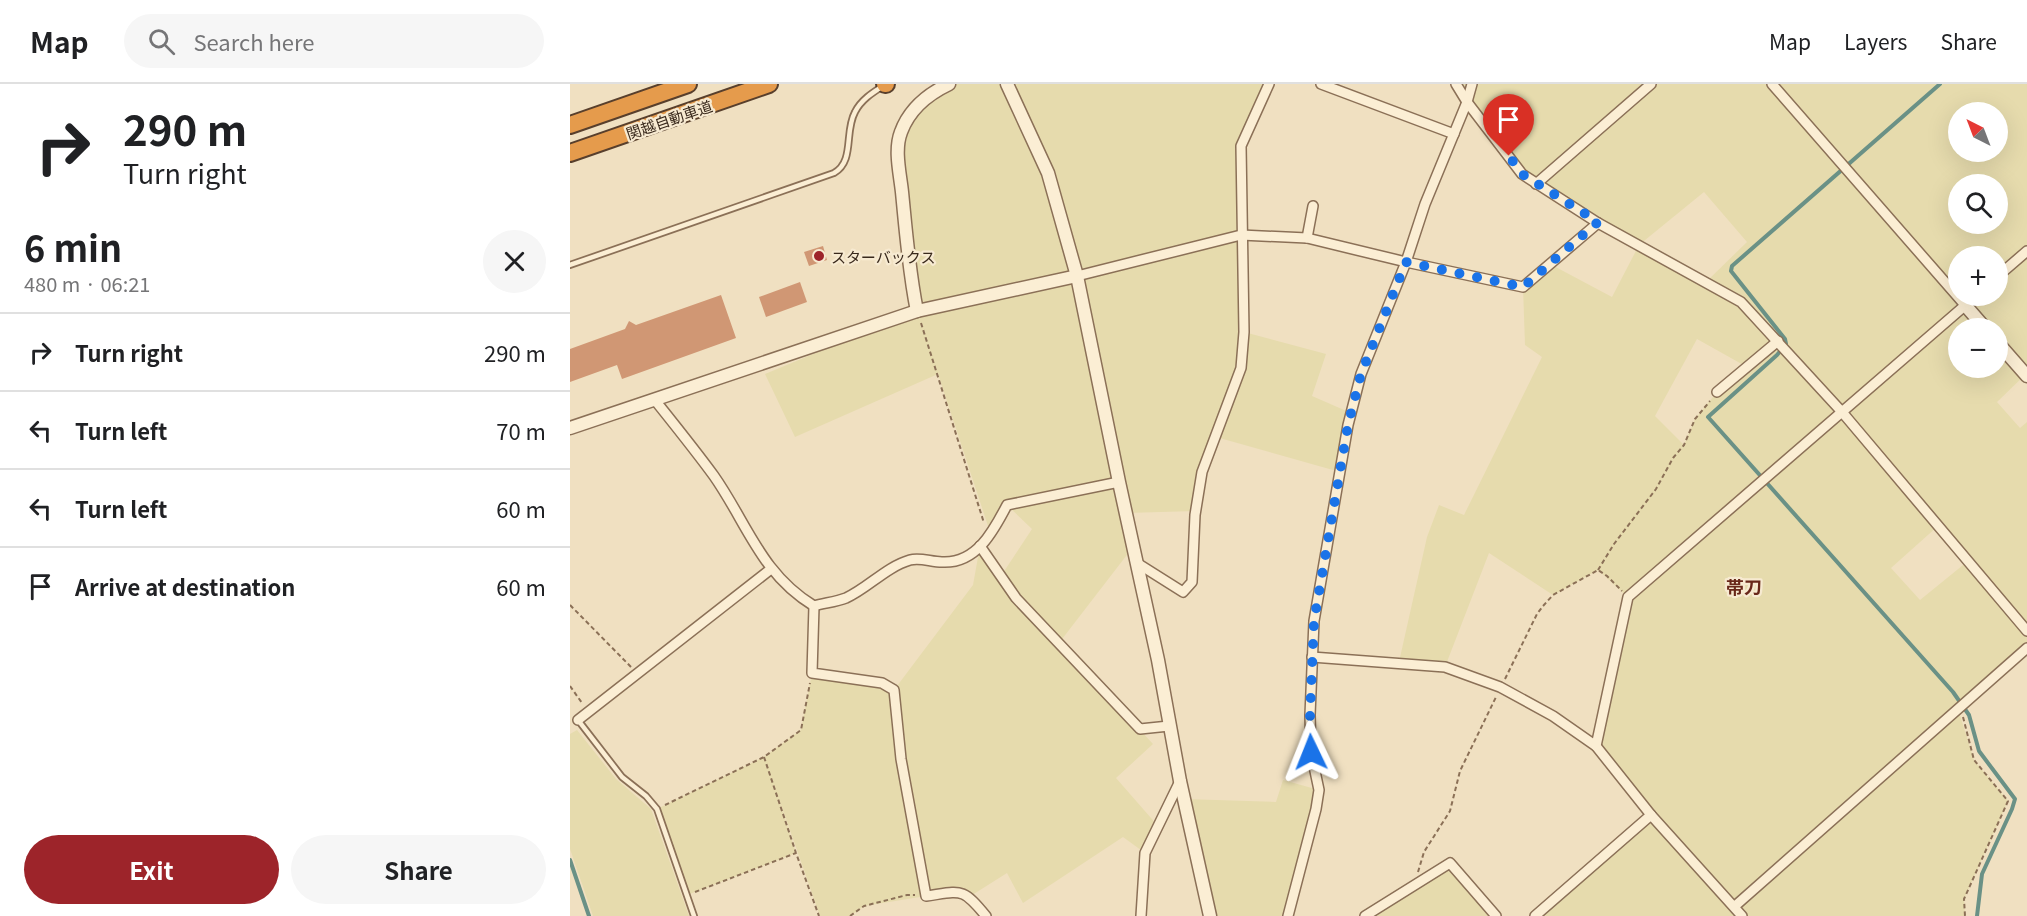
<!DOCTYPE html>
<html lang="en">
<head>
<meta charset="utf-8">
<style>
  :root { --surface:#fff; --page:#f6f6f6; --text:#202124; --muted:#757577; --line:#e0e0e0; --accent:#9d242a }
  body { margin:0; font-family:Georgia,"Noto Sans JP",serif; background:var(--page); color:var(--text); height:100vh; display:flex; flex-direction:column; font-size:22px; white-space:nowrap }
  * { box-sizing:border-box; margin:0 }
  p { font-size:20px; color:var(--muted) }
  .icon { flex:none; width:33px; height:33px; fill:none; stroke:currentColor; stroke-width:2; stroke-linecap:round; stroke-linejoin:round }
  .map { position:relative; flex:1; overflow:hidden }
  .panel { display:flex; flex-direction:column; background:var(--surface); width:570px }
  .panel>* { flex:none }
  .guide { background:#fff; color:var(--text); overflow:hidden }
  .needle { width:39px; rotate:318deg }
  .controls { position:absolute; left:1378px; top:18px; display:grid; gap:12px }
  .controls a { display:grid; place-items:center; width:60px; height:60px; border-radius:50%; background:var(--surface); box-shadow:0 6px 24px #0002; font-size:30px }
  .pin { position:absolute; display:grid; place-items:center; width:51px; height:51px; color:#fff; margin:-62px -26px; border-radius:50% 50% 50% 0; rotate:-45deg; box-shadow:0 0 6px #0007 }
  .pin .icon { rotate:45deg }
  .me { position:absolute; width:66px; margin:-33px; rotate:358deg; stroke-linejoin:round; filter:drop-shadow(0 0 4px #0008) }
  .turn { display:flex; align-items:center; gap:21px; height:126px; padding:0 24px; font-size:27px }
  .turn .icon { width:78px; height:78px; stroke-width:2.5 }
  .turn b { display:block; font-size:42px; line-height:51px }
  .round { display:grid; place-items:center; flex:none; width:63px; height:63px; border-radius:32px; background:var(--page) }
  .headline { display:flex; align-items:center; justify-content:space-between; height:102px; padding:0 24px }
  h1 { font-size:36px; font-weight:700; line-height:45px }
  .cta { display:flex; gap:12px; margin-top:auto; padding:12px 24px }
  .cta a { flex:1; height:69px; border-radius:36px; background:var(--accent); color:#fff; font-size:24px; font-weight:700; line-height:69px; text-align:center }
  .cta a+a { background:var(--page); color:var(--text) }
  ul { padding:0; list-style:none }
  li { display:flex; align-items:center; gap:18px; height:78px; padding:0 24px; border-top:2px solid var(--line) }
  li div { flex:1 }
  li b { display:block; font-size:22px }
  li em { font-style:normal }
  header { display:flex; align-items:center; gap:36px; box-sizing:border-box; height:84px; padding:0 30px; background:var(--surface); border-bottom:2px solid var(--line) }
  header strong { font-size:28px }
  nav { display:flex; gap:33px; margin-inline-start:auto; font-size:21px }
  .search { width:420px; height:54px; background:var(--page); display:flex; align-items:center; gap:15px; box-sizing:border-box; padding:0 21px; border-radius:33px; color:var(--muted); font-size:22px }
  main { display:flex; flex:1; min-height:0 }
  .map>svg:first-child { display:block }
</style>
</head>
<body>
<header>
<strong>Map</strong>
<div class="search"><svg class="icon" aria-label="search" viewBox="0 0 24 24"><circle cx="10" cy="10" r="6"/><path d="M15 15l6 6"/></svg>Search here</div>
<nav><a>Map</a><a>Layers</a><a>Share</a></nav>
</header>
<main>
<section class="panel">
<div class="guide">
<div class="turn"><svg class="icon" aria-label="right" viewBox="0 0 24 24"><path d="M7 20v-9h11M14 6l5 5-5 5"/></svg><div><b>290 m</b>Turn right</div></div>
</div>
<div class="headline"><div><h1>6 min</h1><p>480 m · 06:21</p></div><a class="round"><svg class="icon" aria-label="close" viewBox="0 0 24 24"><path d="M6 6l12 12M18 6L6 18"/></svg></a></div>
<ul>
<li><svg class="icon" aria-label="right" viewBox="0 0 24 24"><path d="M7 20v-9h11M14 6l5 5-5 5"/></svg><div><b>Turn right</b></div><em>290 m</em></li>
<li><svg class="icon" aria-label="left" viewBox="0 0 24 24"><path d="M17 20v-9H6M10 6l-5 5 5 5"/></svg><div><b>Turn left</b></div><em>70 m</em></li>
<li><svg class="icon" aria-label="left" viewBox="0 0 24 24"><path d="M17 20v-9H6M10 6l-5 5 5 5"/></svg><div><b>Turn left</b></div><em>60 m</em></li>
<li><svg class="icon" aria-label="arrive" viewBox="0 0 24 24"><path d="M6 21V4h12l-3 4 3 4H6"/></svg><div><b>Arrive at destination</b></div><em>60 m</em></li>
</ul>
<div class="cta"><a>Exit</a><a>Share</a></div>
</section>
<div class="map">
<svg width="1457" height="832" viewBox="0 0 1457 832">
  <rect width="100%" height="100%" fill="#f0e0c1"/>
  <g fill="#e6dbad" fill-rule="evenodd">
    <polygon points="379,0 699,0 671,63 674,248 756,270 742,312 781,329 770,388 646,353 626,427 556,429 563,463 489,559 583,660 546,694 588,742 575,769 553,753 453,819 437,789 399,813 356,812 294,822 280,832 250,832 208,712 226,769 117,811 87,725 194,673 231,646 242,589 324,606 403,501 410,462 431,492 462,445 437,421 421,451 368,290 225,353 195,290 347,227 327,61 334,39"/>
    <path d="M886,0H1457V292L1455,291L1427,318L1450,344L1457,338V564L1388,625L1404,676L1438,717L1394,815L1395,832H967L1081,731L1026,662L1058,513L1028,486L983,511L919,469L875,583L829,578L857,453L869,421L894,431L972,273L955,261L953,203L980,180L1042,213L1069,161L952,90ZM1389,28H1428V68H1389ZM1389,100H1428V140H1389ZM1134,108L1177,158L1136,198L1069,161ZM1389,172H1428V212H1389ZM1389,244H1428V284H1389ZM1127,255L1177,283L1147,308L1125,335L1114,361L1085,332ZM1368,442L1398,477L1350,516L1321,484Z"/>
    <polygon points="7,646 46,695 81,725 119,832 23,832 0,765 0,650"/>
    <polygon points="713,696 749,706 718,832 640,832 614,715 706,718"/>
    <polygon points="880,779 926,832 791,832"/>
  </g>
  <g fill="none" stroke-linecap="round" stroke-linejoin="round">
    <g stroke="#6a9186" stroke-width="4">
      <polyline points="1370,0 1162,182 1161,187 1215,255 1216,260 1207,271 1138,333 1383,608 1399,631 1409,667 1445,715 1442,725 1412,790 1407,832"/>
      <polyline points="0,776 19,832"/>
    </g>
  </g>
  <g fill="#d09774">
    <polygon points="253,162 257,176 239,182 234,168"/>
    <polygon points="230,198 237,218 196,233 189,213"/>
    <polygon points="151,211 166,254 52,295 47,281 0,298 0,265 55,245 59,237 66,241"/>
  </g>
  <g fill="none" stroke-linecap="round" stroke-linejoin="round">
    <defs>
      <g id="service">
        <path d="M0,181L264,89C285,77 274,48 285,28C291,16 302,9 313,2"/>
        <polyline points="8,636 52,693 76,712 87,725 124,832"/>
      </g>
      <g id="minor">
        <polyline points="751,0 884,50"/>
        <polyline points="886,0 897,18 952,90 1028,139 1171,218 1272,328 1457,547"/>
        <polyline points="1202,0 1395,221"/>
        <polyline points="966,100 1081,0"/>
        <polyline points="737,154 743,122"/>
        <polyline points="507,192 671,151 737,154 836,178 953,203 1028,139"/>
        <polyline points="1428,192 1457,167"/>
        <polyline points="1147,308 1208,257"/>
        <path d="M84,315C104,340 125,366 144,392C177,439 191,490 244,522C254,519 266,518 276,514C298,504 316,483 340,476C350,473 361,478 372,478C406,480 423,448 437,421L549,398"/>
        <polyline points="410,462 446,514 570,645 599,642"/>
        <polyline points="567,479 613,508 622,498 625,431 632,388 671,284 674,248 671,62 699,0"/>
        <path d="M244,522L242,589L312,599L324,606L331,675L356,812C392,807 392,803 416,832"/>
        <polyline points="742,573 875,583 930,603 983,632 1026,662 1081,731 1172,832"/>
        <polyline points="8,636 201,485"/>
        <polyline points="1026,662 1058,513 1406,212"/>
        <polyline points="1165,822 1457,564"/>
        <polyline points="571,832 575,769 610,697"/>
        <polyline points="718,832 746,725 749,706 741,668 740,631 744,537 778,341 791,290 836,178 855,120 897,18 902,0"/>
        <polyline points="795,832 880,779 926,832"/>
        <polyline points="965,832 1081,731"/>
      </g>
      <g id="tertiary">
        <polyline points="437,0 478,89 507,192 549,398 588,576 610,697 640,832"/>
        <polyline points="1395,221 1415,244"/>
        <path d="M347,227C339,188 336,148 332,108C330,89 324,66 331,48C339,26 358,10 379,0"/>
        <polyline points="1428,259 1457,292"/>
        <polyline points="0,344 347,227 507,192"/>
      </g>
      <g id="motorway">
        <polyline points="315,0 316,0"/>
        <polyline points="0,41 118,0"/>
        <polyline points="0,69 199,0"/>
      </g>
    </defs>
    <use href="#service" stroke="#8b7057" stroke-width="8"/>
    <use href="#minor" stroke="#8b7057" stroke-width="12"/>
    <use href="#tertiary" stroke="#8b7057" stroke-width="15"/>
    <use href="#motorway" stroke="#583f2c" stroke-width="20"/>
    <g stroke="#8b7057" stroke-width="2" stroke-dasharray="4.5 3" stroke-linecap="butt">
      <polyline points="351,239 414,439"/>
      <polyline points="1028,486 1044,460 1086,405 1103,374 1114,361 1125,335 1140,317"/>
      <polyline points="0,521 61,583"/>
      <polyline points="935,595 967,530 973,522 983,511 1028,486 1037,492 1052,507"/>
      <polyline points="0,602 12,619"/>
      <polyline points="1393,633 1404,676 1438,717 1394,815 1395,832"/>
      <polyline points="194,673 226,769 249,832"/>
      <polyline points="95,721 194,673 231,646 240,599"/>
      <polyline points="848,788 854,768 880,727 890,687 926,613"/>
      <polyline points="125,808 226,769"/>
      <polyline points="280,832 294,822 337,811 345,811"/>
    </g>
    <use href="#service" stroke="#fbeed4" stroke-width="4.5"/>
    <use href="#minor" stroke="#fbeed4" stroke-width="9"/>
    <use href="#tertiary" stroke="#fbeed4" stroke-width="12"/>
    <use href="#motorway" stroke="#e59b4c" stroke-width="16"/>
  </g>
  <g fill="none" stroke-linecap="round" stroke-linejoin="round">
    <polyline stroke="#1a73e8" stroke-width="10" stroke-dasharray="0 18" points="741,668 740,631 744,537 778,341 791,290 836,178 953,203 1028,138 952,90 939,72"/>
  </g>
  <circle fill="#9d242a" stroke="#f7ead1" stroke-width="2" cx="249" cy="172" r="6"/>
  <g text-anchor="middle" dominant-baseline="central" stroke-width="4.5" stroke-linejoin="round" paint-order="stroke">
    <g font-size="15" fill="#39291c" stroke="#f7ead1">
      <text transform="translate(99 35) rotate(-19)">関越自動車道</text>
    </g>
    <g font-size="15" fill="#39291c" stroke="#f7ead1" text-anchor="start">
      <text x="261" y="172">スターバックス</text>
    </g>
    <g font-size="18" font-weight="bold" fill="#682719" stroke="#f7ead1">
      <text x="1174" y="502">帯刀</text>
    </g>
  </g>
</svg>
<div class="controls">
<a><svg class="needle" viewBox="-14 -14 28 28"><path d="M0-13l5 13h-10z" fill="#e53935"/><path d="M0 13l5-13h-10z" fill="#757577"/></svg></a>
<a><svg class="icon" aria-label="search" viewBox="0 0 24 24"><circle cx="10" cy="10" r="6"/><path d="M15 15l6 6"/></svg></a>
<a>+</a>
<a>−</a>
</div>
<div class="pin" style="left:939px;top:72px;background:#d93025"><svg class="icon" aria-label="arrive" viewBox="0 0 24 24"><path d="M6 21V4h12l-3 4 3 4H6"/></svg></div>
<svg class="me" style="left:741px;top:668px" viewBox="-20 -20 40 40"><path d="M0-17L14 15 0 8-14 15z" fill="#1a73e8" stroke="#fff" stroke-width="4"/></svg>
</div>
</main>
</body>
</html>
